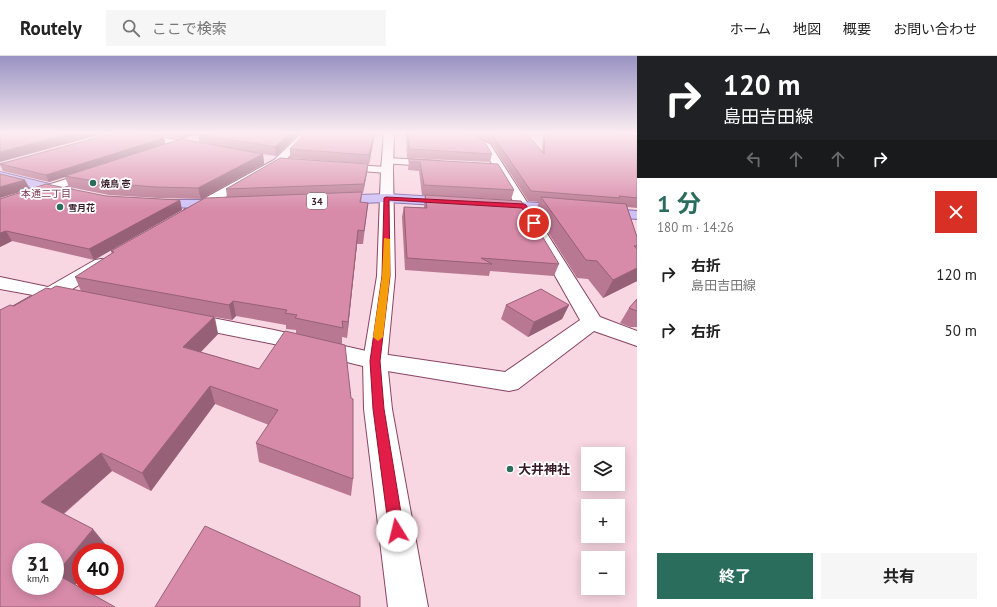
<!DOCTYPE html>
<html lang="ja">
<head>
<meta charset="utf-8">
<style>
  :root { --surface:#fff; --page:#f6f6f6; --text:#222; --muted:#767676; --line:#e0e0e0; --accent:#2b6d5c }
  body { margin:0; font-family:"PT Sans","Noto Sans JP",sans-serif; background:var(--page); color:var(--text); height:100vh; display:flex; flex-direction:column; font-size:15px; white-space:nowrap }
  * { box-sizing:border-box; margin:0 }
  p { font-size:13px; color:var(--muted) }
  .icon { flex:none; width:22px; height:22px; fill:none; stroke:currentColor; stroke-width:2; stroke-linecap:round; stroke-linejoin:round }
  .map { position:relative; flex:1; overflow:hidden }
  .side { display:flex; flex-direction:column; background:var(--surface); width:360px }
  .side>* { flex:none }
  .top-card { background:#202124; color:#fff; overflow:hidden }
  .tools { position:absolute; left:581px; top:391px; display:grid; gap:8px }
  .tools a { display:grid; place-items:center; width:44px; height:44px; border-radius:0px; background:var(--surface); box-shadow:0 2px 10px #0003; font-size:20px }
  .speed { position:absolute; left:12px; top:487px; display:flex; gap:8px; font-size:20px; font-weight:700; text-align:center }
  .speed>* { display:grid; place-content:center; width:52px; height:52px; border-radius:50%; background:var(--surface); box-shadow:0 2px 10px #0003; line-height:1 }
  .speed small { font-size:10px; font-weight:400 }
  .speed .limit { border:6px solid #d22; background:#fff; color:#111 }
  .pin { position:absolute; display:grid; place-items:center; width:34px; height:34px; color:#fff; margin:-17px; border:2px solid #fff; border-radius:50%; box-shadow:0 1px 4px #0007 }
  .me { position:absolute; width:44px; margin:-22px; rotate:351deg; stroke-linejoin:round; filter:drop-shadow(0 0 3px #0008) }
  .turn { display:flex; align-items:center; gap:14px; height:84px; padding:0 20px; font-size:18px }
  .turn .icon { width:52px; height:52px; stroke-width:2.5 }
  .turn b { display:block; font-size:28px; line-height:34px }
  .lanes { display:flex; align-items:center; height:38px; padding:0 20px; background:#0003; justify-content:center; gap:20px; direction:ltr }
  .lanes .off { opacity:.35 }
  .round { display:grid; place-items:center; flex:none; width:42px; height:42px; border-radius:0px; background:var(--page) }
  .head { display:flex; align-items:center; justify-content:space-between; height:68px; padding:0 20px }
  h1 { font-size:24px; font-weight:700; line-height:30px; color:var(--accent) }
  .action { display:flex; gap:8px; margin-top:auto; padding:8px 20px }
  .action a { flex:1; height:46px; border-radius:0px; background:var(--accent); color:#fff; font-size:16px; font-weight:700; line-height:46px; text-align:center }
  .action a+a { background:var(--page); color:var(--text) }
  ul { padding:0; list-style:none }
  li { display:flex; align-items:center; gap:12px; height:56px; padding:0 20px }
  li div { flex:1 }
  li b { display:block; font-size:15px }
  li em { font-style:normal }
  header { display:flex; align-items:center; gap:24px; box-sizing:border-box; height:56px; padding:0 20px; background:var(--surface); border-bottom:1px solid var(--line) }
  header strong { font-size:19px }
  nav { display:flex; gap:22px; margin-inline-start:auto; font-size:14px }
  .search { width:280px; height:36px; background:var(--page); display:flex; align-items:center; gap:10px; box-sizing:border-box; padding:0 14px; border-radius:0px; color:var(--muted); font-size:15px }
  main { display:flex; flex:1; min-height:0 }
  .map>svg:first-child { display:block }
</style>
</head>
<body>
<header>
<strong>Routely</strong>
<div class="search"><svg class="icon" aria-label="search" viewBox="0 0 24 24"><circle cx="10" cy="10" r="6"/><path d="M15 15l6 6"/></svg>ここで検索</div>
<nav><a>ホーム</a><a>地図</a><a>概要</a><a>お問い合わせ</a></nav>
</header>
<main>
<div class="map">
<svg width="637" height="551" viewBox="0 0 637 551">
  <rect width="100%" height="100%" fill="#f8d6e2"/>
  <g fill="none" stroke-linecap="round" stroke-linejoin="round">
    <polygon fill="#c2628c" fill-rule="evenodd" points="467,77 472,77 504,93 501,94"/>
    <defs>
      <g id="street">
        <polygon points="124,77 142,77 202,89 207,92 202,95 128,80"/>
        <polygon points="302,77 311,77 282,108 195,159 190,160 185,159 183,156 185,153 274,104"/>
        <polygon points="457,77 468,77 490,88 600,261 637,275 637,290 594,275 518,333 509,335 375,313 274,288 179,269 176,264 179,259 187,257 274,274 375,297 505,316 580,264 483,92"/>
        <polygon points="388,102 439,105 445,108 439,111 384,107 383,105"/>
        <polygon points="338,108 387,111 391,112 393,114 391,116 387,117 334,113 332,111 334,109"/>
        <polygon points="95,114 99,115 101,117 99,119 0,153 0,144"/>
        <polygon points="101,203 107,204 110,208 107,212 69,235 78,237 81,241 78,245 71,247 54,244 8,272 0,274 0,258 33,239 0,233 0,221 48,231 95,204"/>
      </g>
      <polygon id="secondary" points="384,77 394,77 393,114 395,220 387,305 392,353 428,551 388,551 364,353 363,305 377,220 381,114"/>
      <g id="primary">
        <polygon points="0,116 74,134 75,137 74,140 69,141 0,124"/>
        <polygon points="387,138 454,142 459,143 461,146 459,149 454,150 387,146 332,148 327,147 325,144 327,141 332,140"/>
        <polygon points="150,144 222,144 227,145 229,148 227,151 222,152 145,151 143,148 145,145"/>
        <polygon points="494,144 568,149 573,150 575,153 573,156 568,157 489,151 487,148 489,145"/>
        <polygon points="600,152 637,155 637,163 595,159 593,156 595,153"/>
      </g>
    </defs>
    <use href="#street" stroke="#894462" stroke-width="2"/>
    <use href="#secondary" stroke="#894462" stroke-width="2"/>
    <use href="#primary" stroke="#856cab" stroke-width="2"/>
    <use href="#street" fill="#fff" fill-rule="evenodd"/>
    <use href="#secondary" fill="#fff" fill-rule="evenodd"/>
    <use href="#primary" fill="#cec1f7" fill-rule="evenodd"/>
  </g>
  <g fill="#b97891" fill-rule="evenodd">
    <path d="M151,77H300L276,100L263,98L264,108L201,143L158,142L109,139L69,131L65,121L49,126L3,115L0,109V107L164,82L165,88L181,83ZM198,78L199,86L182,83Z"/>
    <polygon points="375,77 369,108 290,102 290,93"/>
    <polygon points="406,77 470,77 492,98 490,106 407,102"/>
    <polygon points="471,77 526,77 542,95 543,77 616,77 637,80 637,152 627,151 637,181 637,225 603,242 588,223 577,222 535,156 539,146 528,145 491,87"/>
    <polygon points="622,77 633,77 632,79"/>
    <polygon points="409,103 514,134 511,144 422,139 419,115 408,114"/>
    <path d="M368,108L367,117L363,137H362L361,146L368,147L363,188H357L347,282L342,281V288L353,423L351,440L259,406L256,387L269,369L215,348L151,435L112,415L64,458L106,489L101,496H81L75,529L0,551L14,250L51,233L81,235L75,221L112,198L111,195L227,141L226,133ZM236,260L286,269V273L296,274V277L259,313L201,296L218,278L215,261L232,264Z"/>
    <polygon points="425,139 559,208 554,220 490,215 489,220 405,214 402,161 404,151 424,152 424,150"/>
    <polygon points="106,140 180,144 182,154 94,204 12,185 0,191 0,143"/>
    <polygon points="637,243 637,271 630,271 620,267 629,252"/>
    <polygon points="506,249 569,249 562,263 528,281 501,263"/>
  </g>
  <g fill="#966176">
    <polygon points="72,77 106,77 0,106 0,96"/>
    <polygon points="181,77 200,77 182,83"/>
    <polygon points="290,77 300,77 276,100 275,91"/>
    <polygon points="374,77 375,77 369,108 369,99"/>
    <polygon points="164,82 165,88 65,120 65,121 49,126 46,119"/>
    <polygon points="263,98 264,108 201,143 198,132"/>
    <polygon points="368,108 367,117 363,137 364,128"/>
    <polygon points="25,124 30,133 0,142 0,131"/>
    <polygon points="180,144 182,154 94,204 89,193"/>
    <polygon points="358,174 357,188 347,282 348,266"/>
    <polygon points="6,175 12,185 0,191 0,177"/>
    <polygon points="637,212 637,225 603,242 613,224"/>
    <polygon points="233,245 236,260 232,264 229,249"/>
    <polygon points="569,249 562,263 528,281 534,266"/>
    <polygon points="214,261 218,278 188,309 183,291"/>
    <polygon points="210,330 215,348 151,435 142,417"/>
    <polygon points="101,397 112,415 57,463 41,446"/>
    <polygon points="93,473 106,489 101,496 81,496 81,522 72,533 56,518"/>
  </g>
  <g fill="#d78ba9" stroke="#966176" fill-rule="evenodd">
    <polygon points="0,77 72,77 0,96"/>
    <polygon points="114,77 138,77 164,82 46,119 0,108"/>
    <polygon points="200,77 290,77 275,91 198,78"/>
    <polygon points="305,77 374,77 369,99 290,93"/>
    <polygon points="408,77 470,77 484,85 492,98 409,93"/>
    <polygon points="488,77 526,77 544,98 545,77 616,77 637,80 637,142 619,140 620,142 531,135 493,80"/>
    <polygon points="181,83 263,98 198,132 155,131 105,127 65,120"/>
    <polygon points="280,102 368,108 364,128 226,133"/>
    <polygon points="409,103 498,108 514,134 424,129 420,106 409,106"/>
    <polygon points="0,118 25,124 0,131"/>
    <polygon points="46,128 106,140 180,144 89,193 6,175 0,177 0,143"/>
    <polygon points="362,136 360,146 368,147 364,175 358,174 348,266 342,265 343,272 295,262 297,259 285,257 287,254 233,245 229,249 75,221 114,196 111,195 205,142"/>
    <polygon points="425,139 521,145 559,208 481,202 492,208 407,202 404,151 427,152"/>
    <polygon points="541,141 626,148 637,181 637,190 634,190 637,193 637,212 613,224 597,205 586,204"/>
    <path d="M56,230L214,261L183,291L259,313L285,275L345,289L351,342L353,343V423L256,387L278,354L210,330L142,417L101,397L41,446L93,473L56,518L115,551H0V254L10,249L14,250L46,232L51,233ZM21,496H55V530H21Z"/>
    <polygon points="541,233 569,249 534,266 506,249"/>
    <polygon points="637,243 637,255 629,252"/>
    <polygon points="205,470 360,540 360,551 155,551"/>
  </g>
  <linearGradient id="sky" x2="0" y2="1"><stop stop-color="#9993c3"/><stop offset="0.5" stop-color="#fcedf2"/><stop offset="1" stop-color="#fcedf2" stop-opacity="0"/></linearGradient>
  <rect width="637" height="154" fill="url(#sky)"/>
  <polygon fill="#e11d48" stroke="#92132f" points="386,141 524,148 526,149 537,167 532,169 522,152 389,144 390,220 380,305 384,353 404,475 402,480 397,482 391,480 389,475 373,353 370,305 382,220 384,142"/>
  <polygon fill="#f59e0b" points="384,182 390,183 390,220 383,281 378,285 373,281 382,220"/>
  <g fill="#2b6d5c" stroke="#fff" stroke-width="1.5">
    <circle cx="93" cy="127" r="4"/>
    <circle cx="60" cy="151" r="4"/>
    <circle cx="510" cy="413" r="4"/>
  </g>
  <g text-anchor="middle" dominant-baseline="central" stroke-width="3.5" stroke-linejoin="round" paint-order="stroke">
    <g font-size="9" font-weight="bold" fill="#391b28" stroke="#fff" text-anchor="start">
      <text x="101" y="127">焼鳥 壱</text>
      <text x="68" y="151">雪月花</text>
    </g>
    <g font-size="10" fill="#7a3755" stroke="#fff">
      <text x="46" y="137">本通二丁目</text>
    </g>
    <rect fill="#fff" stroke="#745f68" stroke-width="1" x="307" y="137" width="20" height="16" rx="3"/>
    <g font-size="10" font-weight="bold" fill="#391b28">
      <text x="317" y="145">34</text>
    </g>
    <g font-size="13" font-weight="bold" fill="#391b28" stroke="#fff" text-anchor="start">
      <text x="518" y="413">大井神社</text>
    </g>
  </g>
</svg>
<div class="tools">
<a><svg class="icon" aria-label="layers" viewBox="0 0 24 24"><path d="M12 4l9 5-9 5-9-5zM3 14l9 5 9-5"/></svg></a>
<a>+</a>
<a>−</a>
</div>
<div class="speed"><div>31<small>km/h</small></div><div class="limit">40</div></div>
<div class="pin" style="left:534px;top:167px;background:#d93025"><svg class="icon" aria-label="arrive" viewBox="0 0 24 24"><path d="M6 21V4h12l-3 4 3 4H6"/></svg></div>
<svg class="me" style="left:397px;top:475px" viewBox="-20 -20 40 40"><circle r="19" fill="#fff"/><path d="M0-13L10 11 0 6-10 11z" fill="#e11d48"/></svg>
</div>
<section class="side">
<div class="top-card">
<div class="turn"><svg class="icon" aria-label="right" viewBox="0 0 24 24"><path d="M7 20v-9h11M14 6l5 5-5 5"/></svg><div><b>120 m</b>島田吉田線</div></div>
<div class="lanes"><svg class="icon off" aria-label="left" viewBox="0 0 24 24"><path d="M17 20v-9H6M10 6l-5 5 5 5"/></svg><svg class="icon off" aria-label="ahead" viewBox="0 0 24 24"><path d="M12 20V5M6 11l6-6 6 6"/></svg><svg class="icon off" aria-label="ahead" viewBox="0 0 24 24"><path d="M12 20V5M6 11l6-6 6 6"/></svg><svg class="icon" aria-label="right" viewBox="0 0 24 24"><path d="M7 20v-9h11M14 6l5 5-5 5"/></svg></div>
</div>
<div class="head"><div><h1>1 分</h1><p>180 m · 14:26</p></div><a class="round" style="background:#d93025;color:#fff"><svg class="icon" aria-label="close" viewBox="0 0 24 24"><path d="M6 6l12 12M18 6L6 18"/></svg></a></div>
<ul>
<li><svg class="icon" aria-label="right" viewBox="0 0 24 24"><path d="M7 20v-9h11M14 6l5 5-5 5"/></svg><div><b>右折</b><p>島田吉田線</p></div><em>120 m</em></li>
<li><svg class="icon" aria-label="right" viewBox="0 0 24 24"><path d="M7 20v-9h11M14 6l5 5-5 5"/></svg><div><b>右折</b></div><em>50 m</em></li>
</ul>
<div class="action"><a>終了</a><a>共有</a></div>
</section>
</main>
</body>
</html>
